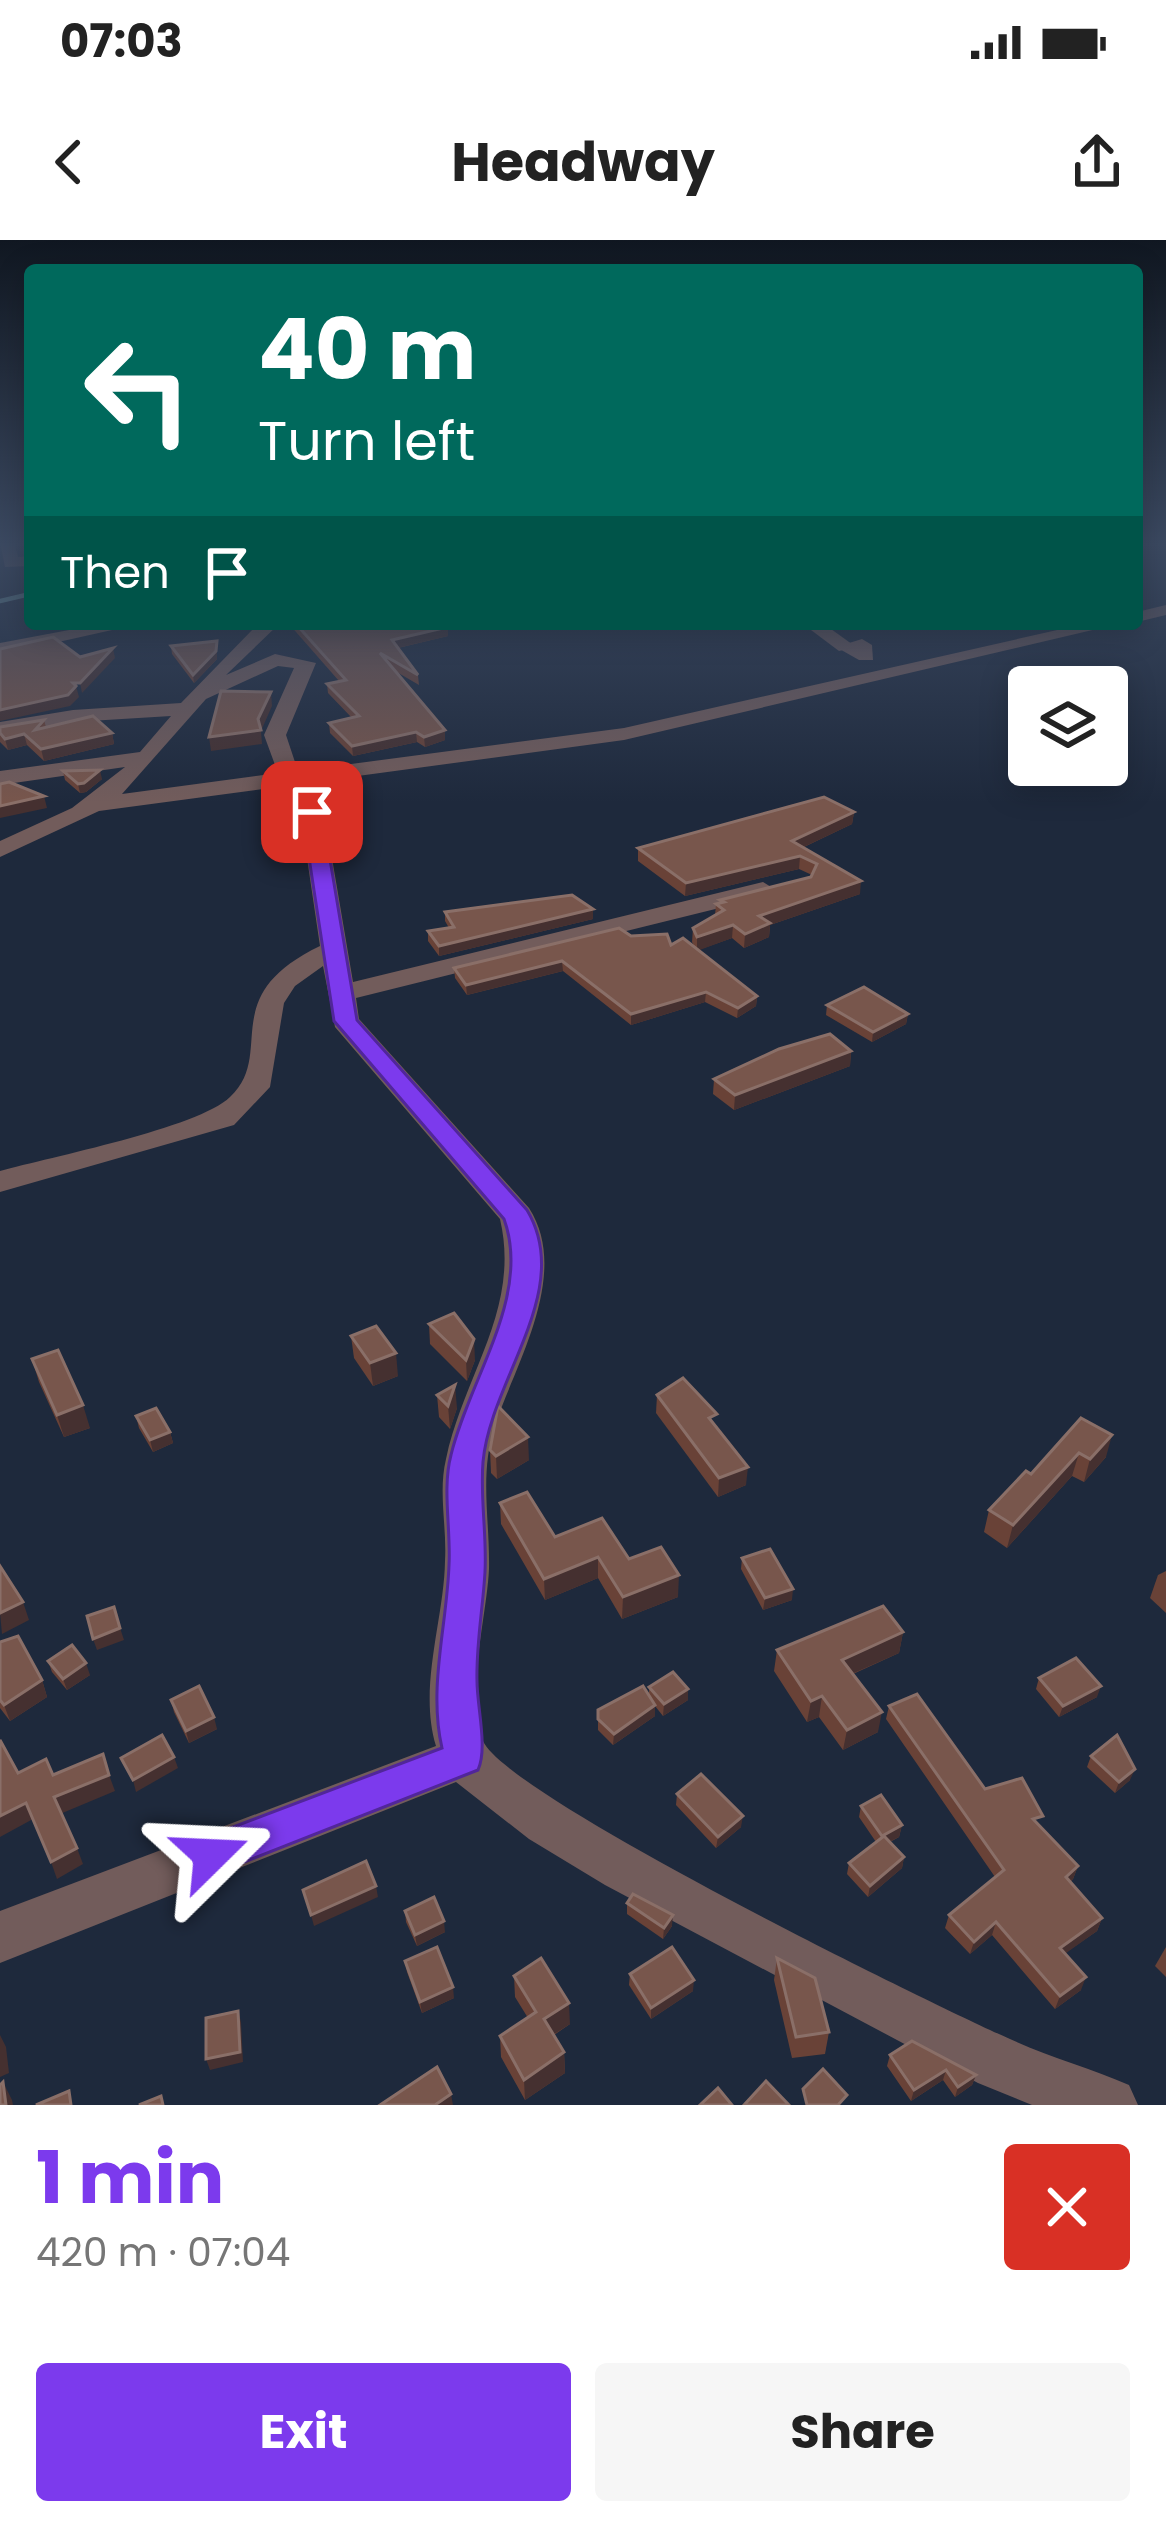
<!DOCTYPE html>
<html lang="en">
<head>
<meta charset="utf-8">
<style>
  :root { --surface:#fff; --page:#f6f6f6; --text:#222; --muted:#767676; --accent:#7c3aed }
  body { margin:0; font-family:Poppins,sans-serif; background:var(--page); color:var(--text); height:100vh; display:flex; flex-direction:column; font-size:45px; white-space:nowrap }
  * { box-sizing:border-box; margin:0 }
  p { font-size:39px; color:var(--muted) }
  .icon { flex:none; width:66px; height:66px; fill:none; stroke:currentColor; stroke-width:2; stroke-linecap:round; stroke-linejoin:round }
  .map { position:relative; height:1865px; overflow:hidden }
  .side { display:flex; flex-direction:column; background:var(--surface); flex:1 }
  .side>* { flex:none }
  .top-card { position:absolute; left:24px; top:24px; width:1119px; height:366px; border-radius:12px; box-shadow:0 6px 30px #0003; background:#00695c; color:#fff; overflow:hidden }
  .fabs { position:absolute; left:1008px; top:426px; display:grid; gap:24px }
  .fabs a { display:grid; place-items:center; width:120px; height:120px; border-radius:12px; background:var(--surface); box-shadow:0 6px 30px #0003; font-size:60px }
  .pin { position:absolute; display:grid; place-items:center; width:102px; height:102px; color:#fff; margin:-51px; border-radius:24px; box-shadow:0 6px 18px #0006 }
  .me { position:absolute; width:132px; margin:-66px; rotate:69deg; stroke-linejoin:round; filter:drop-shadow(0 0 9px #0008) }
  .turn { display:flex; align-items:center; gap:42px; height:252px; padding:0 36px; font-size:54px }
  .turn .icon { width:156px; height:156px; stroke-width:2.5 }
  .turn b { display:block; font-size:84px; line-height:102px }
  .then { display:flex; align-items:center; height:114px; padding:0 36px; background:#0003; gap:24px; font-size:45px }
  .round { display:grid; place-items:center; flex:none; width:126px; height:126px; border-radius:12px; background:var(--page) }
  .headline { display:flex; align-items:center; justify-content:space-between; height:204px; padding:0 36px }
  h1 { font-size:72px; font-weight:700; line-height:90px; color:var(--accent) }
  .action { display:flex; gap:24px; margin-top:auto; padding:24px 36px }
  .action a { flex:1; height:138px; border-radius:12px; background:var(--accent); color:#fff; font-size:48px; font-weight:700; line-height:138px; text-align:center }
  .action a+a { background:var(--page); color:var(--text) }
  .status { display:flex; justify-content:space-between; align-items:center; height:84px; padding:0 60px; background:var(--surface); direction:ltr }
  .status svg { height:33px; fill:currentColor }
  header { display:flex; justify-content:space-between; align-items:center; height:156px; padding:0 36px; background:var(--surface); font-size:54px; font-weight:700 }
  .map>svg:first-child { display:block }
</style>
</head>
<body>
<div class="status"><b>07:03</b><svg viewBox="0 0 49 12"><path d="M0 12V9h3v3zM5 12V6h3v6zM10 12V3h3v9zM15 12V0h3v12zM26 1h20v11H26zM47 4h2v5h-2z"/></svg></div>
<header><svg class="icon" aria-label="back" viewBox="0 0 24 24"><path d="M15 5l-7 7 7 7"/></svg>Headway<svg class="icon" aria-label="share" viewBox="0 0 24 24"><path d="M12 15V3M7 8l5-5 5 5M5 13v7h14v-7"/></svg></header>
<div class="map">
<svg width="1166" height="1865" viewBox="0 0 1166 1865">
  <rect width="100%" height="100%" fill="#1e293c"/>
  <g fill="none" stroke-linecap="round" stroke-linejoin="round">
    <polyline stroke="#6a969d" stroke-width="4.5" points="0,361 30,354"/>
    <g fill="#725c5b" fill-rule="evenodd">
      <polygon points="1166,365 1166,375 1137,382 1137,372"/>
      <polygon points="101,384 139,384 0,415 0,403"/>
      <path d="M258,384H279L226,435L275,414L316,423L286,495L298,531L624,488L1084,384H1118L624,500L306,543L324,571L353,742L763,642L776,650L772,655L356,758L359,779L529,968C571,1033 516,1123 495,1185C479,1234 490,1279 489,1329C487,1376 464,1459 483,1501C508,1557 933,1765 1010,1799C1049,1817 1090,1828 1129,1845L1138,1865H1032L978,1843L605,1645L529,1599L456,1542L0,1723V1671L436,1506C418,1447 444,1380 445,1321C447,1287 438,1252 446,1219C464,1134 521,1069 500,979L335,787L323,726L295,746L284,763L270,847L234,885L0,952V931C50,917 198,888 230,857C277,813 214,757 320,706L300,571L285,546L99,571L0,617V601L72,568L125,527L0,545V531L140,512L171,476L73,482L0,494V482L73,470L181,463ZM278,426L294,428L264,495L278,533L122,554L206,459Z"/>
      <polygon points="862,399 872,405 873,420 859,420 836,407"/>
    </g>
    <g fill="#725c5b" fill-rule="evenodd">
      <polygon points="0,302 14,302 18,317 30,316 30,326 5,327"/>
      <polygon points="803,384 824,384 856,407 839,411"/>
    </g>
  </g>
  <g fill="#694237">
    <polygon points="289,384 445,384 448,396 398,408 418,435 419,445 395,431 445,500 425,507 417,502 353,516 330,493 329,483 352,478 328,453 327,444 339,441"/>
    <polygon points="217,401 217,419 194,443 172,414 171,406"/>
    <polygon points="44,480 46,487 112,493 114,504 44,521 27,505 8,510 0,502 0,487"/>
    <polygon points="63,531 102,539 86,552 80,553 65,540"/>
    <polygon points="854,572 852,584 804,607 860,654 770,685 769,697 744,708 732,698 698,710 757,756 756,766 737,778 705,762 631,785 563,731 467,755 455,738 454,728 631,696 671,705 695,708 692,702 693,688 715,675 716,664 720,663 720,660 811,637 812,635 799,629 685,656 638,621 638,608"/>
    <polygon points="445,672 593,679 439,716 428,701 428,691 449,688 445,681"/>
    <polygon points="827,765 908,774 906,784 872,802 826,775"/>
    <polygon points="851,811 850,826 734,870 713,854 714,839"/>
    <polygon points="429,1084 475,1120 467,1141 430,1104"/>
    <polygon points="351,1096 398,1136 373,1146 354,1118"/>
    <polygon points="32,1119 90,1188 64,1197 39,1142"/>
    <polygon points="437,1155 457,1168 450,1189 439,1177"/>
    <polygon points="657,1155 746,1245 718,1257 656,1173"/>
    <polygon points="136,1176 170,1192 173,1203 153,1212 139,1188"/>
    <polygon points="1081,1178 1106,1217 1084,1242 1072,1236 1007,1308 984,1292 989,1270 1031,1234"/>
    <polygon points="490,1210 529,1220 497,1239 491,1233"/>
    <polygon points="500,1263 555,1297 629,1319 678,1357 622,1379 598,1338 545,1360 501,1284"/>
    <polygon points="742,1318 792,1360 763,1370 741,1329"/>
    <polygon points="1166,1331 1166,1373 1150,1358 1158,1335"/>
    <polygon points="903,1392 899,1413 853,1434 878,1492 843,1510 819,1477 807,1482 774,1431 777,1410"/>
    <polygon points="0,1402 42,1440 47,1457 10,1481 0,1468"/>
    <polygon points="48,1421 90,1435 67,1450 52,1432"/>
    <polygon points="1039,1438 1097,1457 1059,1477 1036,1449"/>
    <polygon points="649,1447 688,1460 663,1476 655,1466 655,1476 613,1505 598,1490 598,1470 649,1455"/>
    <polygon points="171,1460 217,1489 189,1503 174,1472"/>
    <polygon points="889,1466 985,1549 1040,1586 1078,1626 1073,1639 1070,1642 1102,1678 1097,1691 1065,1713 1081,1750 1055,1769 992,1695 970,1714 945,1688 949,1675 995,1637 886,1479"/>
    <polygon points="1091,1516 1130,1540 1115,1553 1087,1527"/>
    <polygon points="677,1554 741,1587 716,1608 676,1565"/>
    <polygon points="861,1566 902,1585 899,1597 890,1602 904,1617 902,1628 868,1657 847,1634 849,1623 876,1602 859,1577"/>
    <polygon points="627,1663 672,1686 663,1699 627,1674"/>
    <polygon points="405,1671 445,1692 417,1706 406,1682"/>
    <polygon points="1166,1707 1166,1737 1155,1726"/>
    <polygon points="777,1718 829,1792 825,1814 792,1818 774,1740"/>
    <polygon points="405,1721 454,1758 422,1773 407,1732"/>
    <polygon points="630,1734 693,1751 651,1779 629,1745"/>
    <polygon points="514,1736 570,1784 554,1795 564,1812 565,1833 525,1860 501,1817 500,1796 528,1778 515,1757"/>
    <polygon points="890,1815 976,1835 972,1845 955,1857 943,1840 911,1861 887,1826"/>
  </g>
  <g fill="#453030">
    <polygon points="448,387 448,396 393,409 392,400"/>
    <polygon points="217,401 217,419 194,443 193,435"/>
    <polygon points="113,408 115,418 82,453 80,443"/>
    <polygon points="76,446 79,457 70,466 0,481 0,470"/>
    <polygon points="271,452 272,466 261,491 262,504 211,511 209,497 258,479"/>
    <polygon points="445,490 445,500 425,507 424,497"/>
    <polygon points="416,492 417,502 353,516 352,506"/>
    <polygon points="112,493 114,504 44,521 41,509"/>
    <polygon points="24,494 27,505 8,510 5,499"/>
    <polygon points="100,530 102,539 86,552 80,553 78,544"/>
    <polygon points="44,556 47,568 0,578 0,566"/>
    <polygon points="854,572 852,584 791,613 792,601"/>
    <polygon points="800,616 799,629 685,656 686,643"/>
    <polygon points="861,641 860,654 770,685 769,697 744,708 745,694 759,676"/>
    <polygon points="593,669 593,679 439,716 439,706"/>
    <polygon points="733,685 732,698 697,711 697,697"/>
    <polygon points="562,721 563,731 467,755 466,745"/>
    <polygon points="706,752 705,762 631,785 631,774"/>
    <polygon points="757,756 756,766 737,778 738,768"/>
    <polygon points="908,774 906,784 872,802 873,792"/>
    <polygon points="851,811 850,826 734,870 735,855"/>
    <polygon points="474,1099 475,1120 467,1141 466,1120"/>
    <polygon points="396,1113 398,1136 373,1146 370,1123"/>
    <polygon points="455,1145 457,1168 450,1189 448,1166"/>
    <polygon points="83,1165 90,1188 64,1197 57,1175"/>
    <polygon points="170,1192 173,1203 153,1212 150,1200"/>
    <polygon points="1112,1195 1106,1217 1084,1242 1090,1219"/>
    <polygon points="528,1197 529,1220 497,1239 496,1216"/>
    <polygon points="1079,1213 1072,1236 1007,1308 1013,1285"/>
    <polygon points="748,1227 746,1245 718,1257 719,1238"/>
    <polygon points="598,1317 598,1338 545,1360 544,1339"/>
    <polygon points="679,1335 678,1357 622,1379 623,1357"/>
    <polygon points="793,1349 792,1360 763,1370 765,1358"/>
    <polygon points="23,1362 29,1380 2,1394 0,1373"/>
    <polygon points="120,1388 124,1400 97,1410 93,1399"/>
    <polygon points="903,1392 899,1413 838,1440 842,1420"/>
    <polygon points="86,1423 90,1435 67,1450 63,1439"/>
    <polygon points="42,1440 47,1457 10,1481 4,1465"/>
    <polygon points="1101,1446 1097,1457 1059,1477 1063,1466"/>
    <polygon points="688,1449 688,1460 663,1476 664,1464"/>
    <polygon points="822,1456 819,1477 807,1482 811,1461"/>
    <polygon points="655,1465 655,1476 613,1505 614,1494"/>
    <polygon points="882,1472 878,1492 843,1510 847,1490"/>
    <polygon points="214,1477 217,1489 189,1503 186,1491"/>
    <polygon points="174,1517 178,1528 136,1552 133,1540"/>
    <polygon points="1135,1529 1130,1540 1115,1553 1119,1542"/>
    <polygon points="109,1535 115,1551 60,1574 54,1557"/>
    <polygon points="26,1563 33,1579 0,1597 0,1576"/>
    <polygon points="743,1576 741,1587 716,1608 718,1597"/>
    <polygon points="902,1585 899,1597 879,1607 882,1596"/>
    <polygon points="77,1608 83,1624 57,1639 51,1622"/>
    <polygon points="904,1617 902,1628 868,1657 870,1646"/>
    <polygon points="1078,1626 1073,1639 1061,1650 1066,1637"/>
    <polygon points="376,1646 378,1657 314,1686 311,1675"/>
    <polygon points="673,1675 672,1686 663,1699 664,1688"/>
    <polygon points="1102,1678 1097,1691 1055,1721 1060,1708"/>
    <polygon points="444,1681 445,1692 417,1706 415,1695"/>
    <polygon points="996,1682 992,1695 970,1714 974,1702"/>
    <polygon points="1086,1737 1081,1750 1055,1769 1060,1756"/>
    <polygon points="694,1740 693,1751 651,1779 651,1768"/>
    <polygon points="453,1747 454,1758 422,1773 420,1762"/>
    <polygon points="569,1763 570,1784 545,1800 544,1779"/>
    <polygon points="238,1771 241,1782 243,1822 210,1830 206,1819"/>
    <polygon points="0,1795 6,1807 9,1833 0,1837"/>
    <polygon points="564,1812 565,1833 525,1860 524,1840"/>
    <polygon points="946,1830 943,1840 911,1861 914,1850"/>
    <polygon points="976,1835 972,1845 955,1857 958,1847"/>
    <polygon points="3,1842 12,1860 13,1865 6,1865"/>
    <polygon points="451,1854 453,1865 435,1865"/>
  </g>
  <g fill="#78564c" stroke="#8a6f68" stroke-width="3">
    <polygon points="296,384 445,384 448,387 392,400 418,435 380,413 445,490 424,497 416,492 352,506 329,483 359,476 327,444 346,440"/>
    <polygon points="53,397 80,417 113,408 80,443 73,443 76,446 68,455 0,470 0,409"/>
    <polygon points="217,401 216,411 193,435 171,406"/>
    <polygon points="221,451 271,452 258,479 261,490 209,497"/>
    <polygon points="93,476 112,493 41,509 24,494 5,499 0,493 0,487 44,480 35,490"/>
    <polygon points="100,530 84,543 78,544 63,531"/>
    <polygon points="9,542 44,556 0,566 0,544"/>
    <polygon points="824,557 854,572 792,601 861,641 759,676 770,683 745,694 733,685 697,697 693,688 724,670 716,664 724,662 720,660 811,637 817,624 800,616 686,643 638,608"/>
    <polygon points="572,655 593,669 439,706 428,691 454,687 445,672"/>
    <polygon points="619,688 631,696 667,694 671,705 683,698 757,756 738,768 706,752 631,774 562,721 466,745 454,728"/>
    <polygon points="864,747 908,774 873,792 827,765"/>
    <polygon points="830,794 851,811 735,855 714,839 779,809"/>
    <polygon points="454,1073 474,1099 466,1120 429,1084"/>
    <polygon points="376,1086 396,1113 370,1123 351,1096"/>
    <polygon points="58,1110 83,1165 57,1175 32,1119"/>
    <polygon points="683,1138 717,1174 709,1178 748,1227 719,1238 657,1155"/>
    <polygon points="455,1145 448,1166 437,1155"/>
    <polygon points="498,1166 528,1197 496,1216 490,1210"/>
    <polygon points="156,1168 170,1192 150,1200 136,1176"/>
    <polygon points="1081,1178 1112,1195 1090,1219 1079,1213 1013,1285 989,1270 1026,1231 1031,1234"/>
    <polygon points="527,1252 555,1297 602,1278 629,1319 661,1307 679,1335 623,1357 598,1317 544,1339 500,1263"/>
    <polygon points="770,1309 793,1349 765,1358 742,1318"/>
    <polygon points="0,1326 23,1362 0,1373"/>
    <polygon points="883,1366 903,1392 842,1420 882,1472 847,1490 822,1456 811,1461 777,1410"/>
    <polygon points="114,1367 120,1388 93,1399 87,1376"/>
    <polygon points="18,1396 42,1440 4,1465 0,1460 0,1402"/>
    <polygon points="72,1405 86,1423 63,1439 48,1421"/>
    <polygon points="1076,1418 1101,1446 1063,1466 1039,1438"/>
    <polygon points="673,1432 688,1449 664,1464 649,1447"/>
    <polygon points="199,1446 214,1477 186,1491 171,1460"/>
    <polygon points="643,1446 655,1465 614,1494 598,1479 598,1470"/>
    <polygon points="917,1454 985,1549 1022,1538 1043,1576 1033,1579 1078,1626 1066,1637 1102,1678 1060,1708 1086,1737 1060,1756 996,1682 974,1702 949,1675 1004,1630 889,1466"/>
    <polygon points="162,1495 174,1517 133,1540 121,1518"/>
    <polygon points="1117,1495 1135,1529 1119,1542 1091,1516"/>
    <polygon points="0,1500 18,1533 46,1519 53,1535 103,1514 109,1535 54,1557 77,1608 51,1622 26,1563 0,1576"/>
    <polygon points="701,1534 743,1576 718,1597 677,1554"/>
    <polygon points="881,1555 902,1585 882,1596 861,1566"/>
    <polygon points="884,1596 904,1617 870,1646 849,1623"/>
    <polygon points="366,1621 376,1646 311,1675 303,1650"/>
    <polygon points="633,1654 673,1675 664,1688 627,1663"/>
    <polygon points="434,1657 444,1681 415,1695 405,1671"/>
    <polygon points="437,1707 453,1747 420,1762 405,1721"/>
    <polygon points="672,1707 694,1740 651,1768 630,1734"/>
    <polygon points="541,1718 569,1763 544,1779 564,1812 524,1840 500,1796 536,1772 514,1736"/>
    <polygon points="777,1718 815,1738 829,1792 796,1797"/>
    <polygon points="238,1771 240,1812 206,1819 206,1778"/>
    <polygon points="912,1801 976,1835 958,1847 946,1830 914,1850 890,1815"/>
    <polygon points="437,1827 451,1854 435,1865 380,1865"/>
    <polygon points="823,1829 847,1855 838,1865 807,1865 803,1849"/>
    <polygon points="766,1841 789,1865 744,1865"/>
    <polygon points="3,1842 6,1865 0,1865 0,1845"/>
    <polygon points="718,1848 732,1865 700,1865"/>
    <polygon points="69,1851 71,1865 36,1865"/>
    <polygon points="161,1856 163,1865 139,1865"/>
  </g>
  <linearGradient id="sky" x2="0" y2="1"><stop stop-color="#101721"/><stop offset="0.54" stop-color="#3b4961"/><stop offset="1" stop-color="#3b4961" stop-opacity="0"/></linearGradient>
  <rect width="1166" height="563" fill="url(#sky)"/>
  <path fill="#7c3aed" stroke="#51269a" stroke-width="3" d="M312,566L322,572L357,780L527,970C575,1050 490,1140 483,1222C480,1258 487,1295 485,1332C483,1368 476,1404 477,1441C477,1467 488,1508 478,1530L211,1635L196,1629L190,1615L196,1601L442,1508C428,1448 447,1385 449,1325C451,1290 442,1248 451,1215C469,1139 532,1056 504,979L334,781L302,572Z"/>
</svg>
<div class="fabs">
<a><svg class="icon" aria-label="layers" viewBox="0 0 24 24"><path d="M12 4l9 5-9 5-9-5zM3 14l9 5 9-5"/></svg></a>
</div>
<div class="pin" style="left:312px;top:572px;background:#d93025"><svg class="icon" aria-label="arrive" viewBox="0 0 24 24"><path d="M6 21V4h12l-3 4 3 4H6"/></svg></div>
<svg class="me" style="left:211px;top:1615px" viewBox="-20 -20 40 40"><path d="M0-17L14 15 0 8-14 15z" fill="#7c3aed" stroke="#fff" stroke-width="4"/></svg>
<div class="top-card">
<div class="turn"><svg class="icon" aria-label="left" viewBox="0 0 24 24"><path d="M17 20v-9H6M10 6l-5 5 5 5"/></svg><div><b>40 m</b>Turn left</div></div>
<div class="then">Then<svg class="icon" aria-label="arrive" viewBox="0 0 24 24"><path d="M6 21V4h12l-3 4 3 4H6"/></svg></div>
</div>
</div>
<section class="side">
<div class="headline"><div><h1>1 min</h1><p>420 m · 07:04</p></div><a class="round" style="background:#d93025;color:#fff"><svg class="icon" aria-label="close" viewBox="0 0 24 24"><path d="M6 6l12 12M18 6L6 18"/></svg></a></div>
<div class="action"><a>Exit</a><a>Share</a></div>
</section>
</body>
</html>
